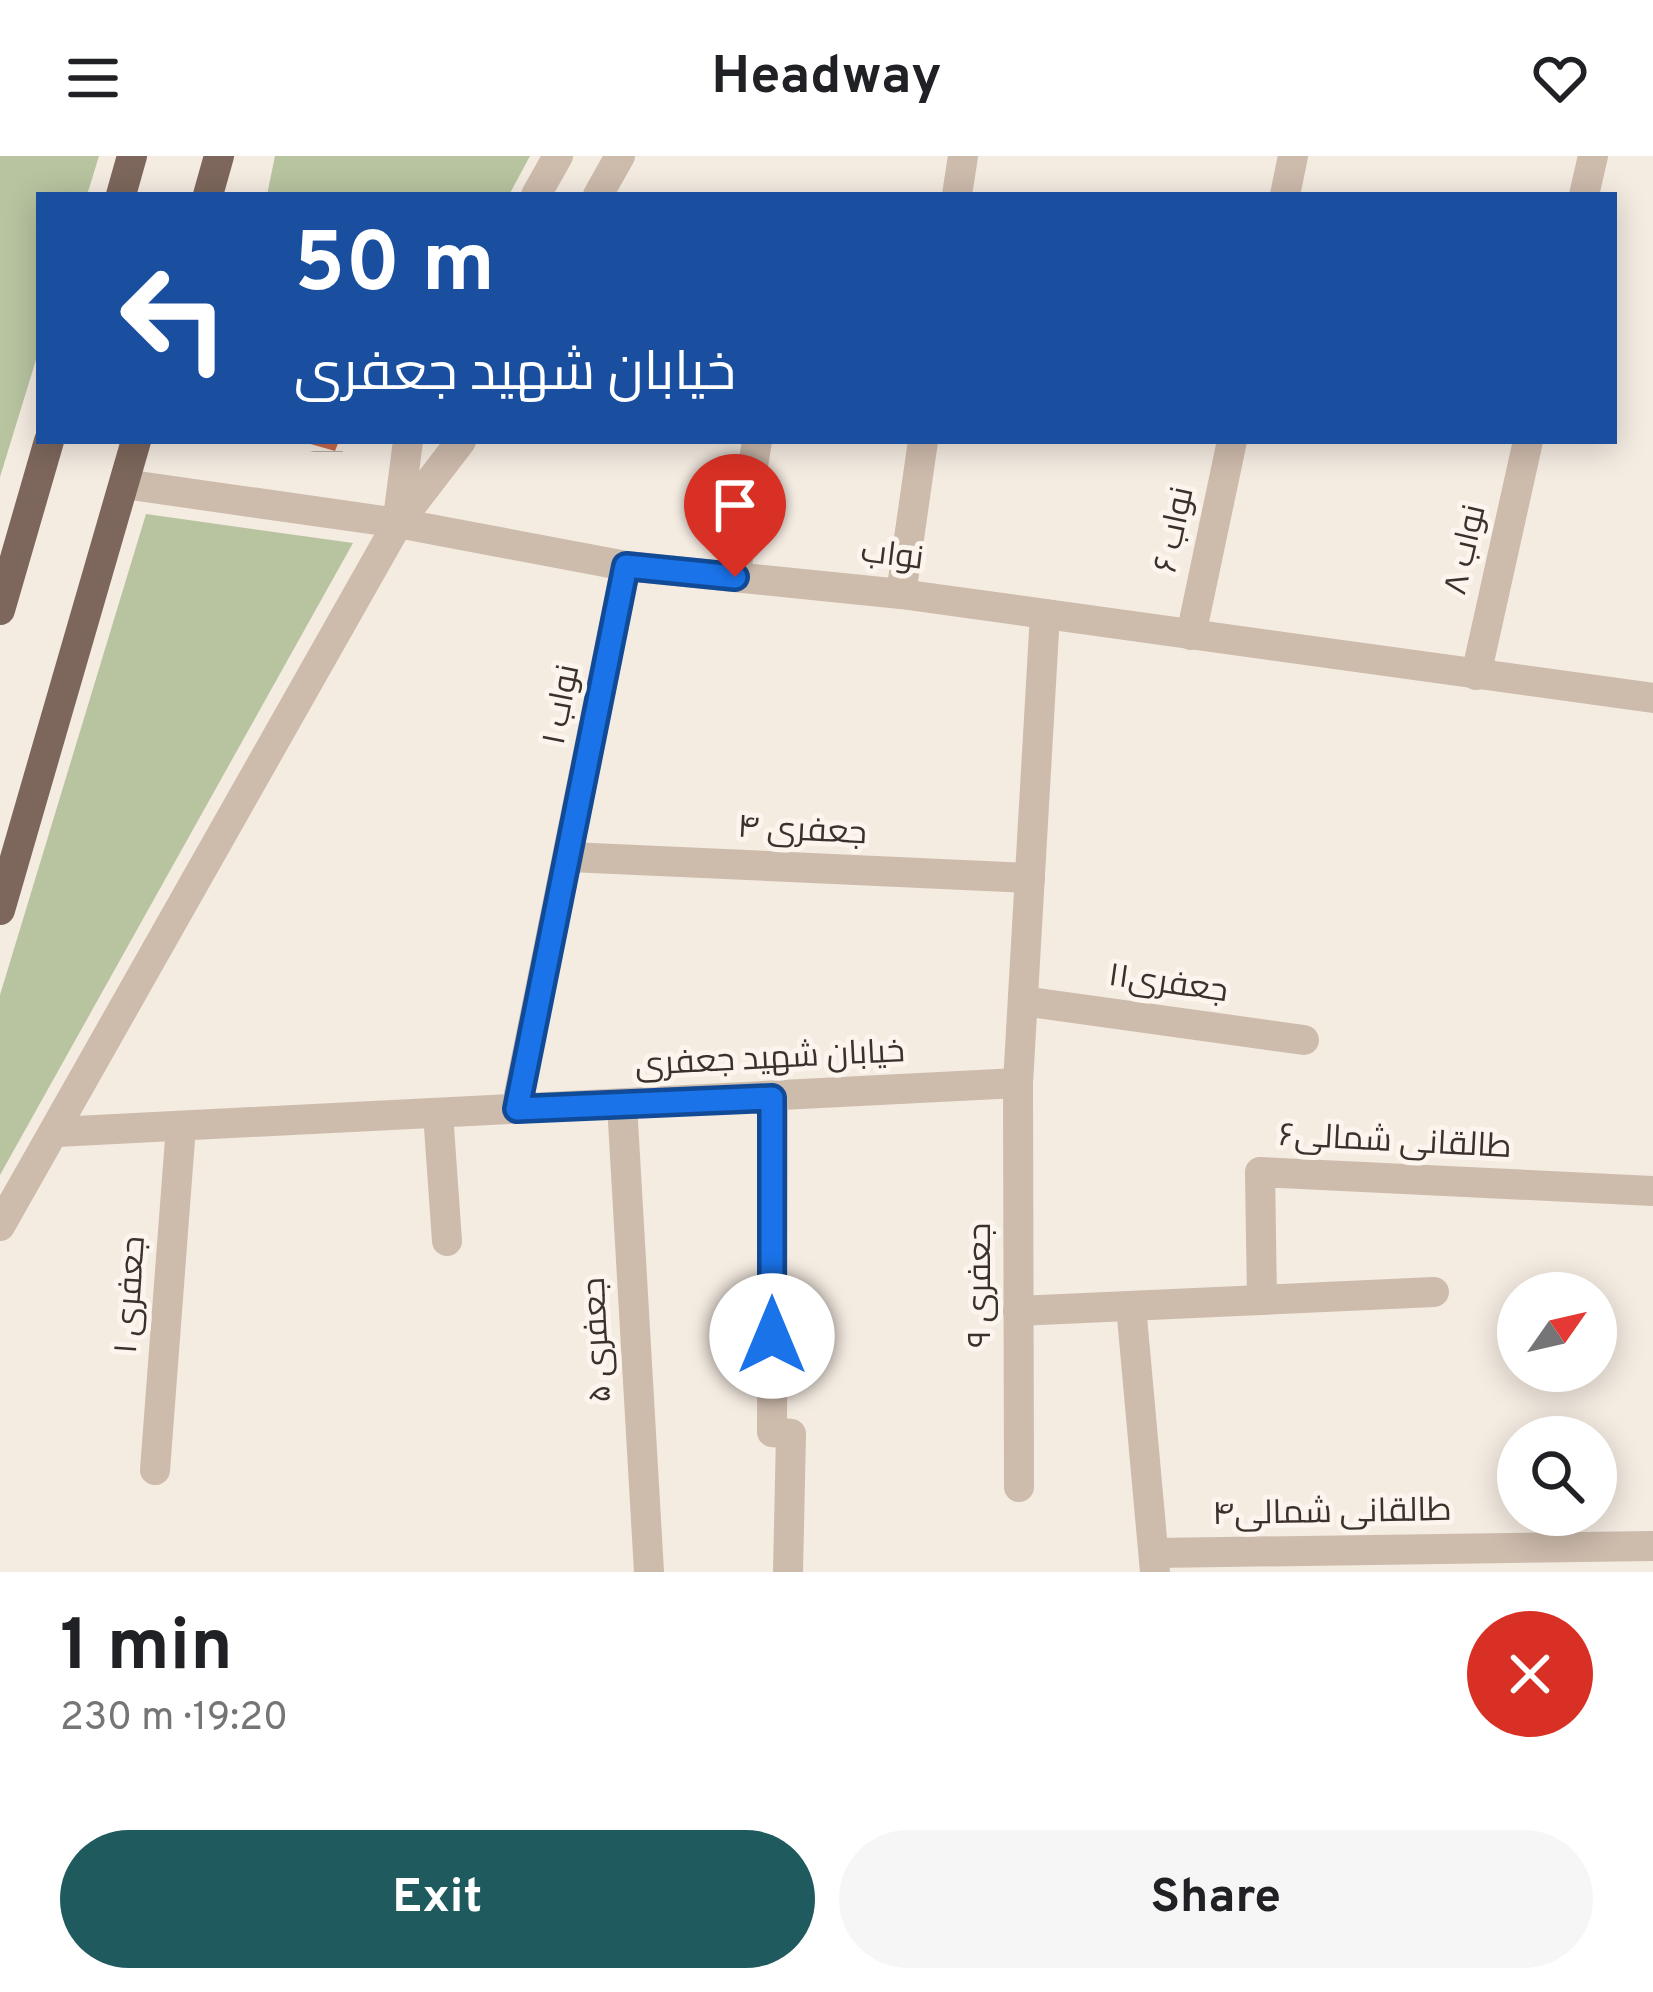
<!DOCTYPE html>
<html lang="en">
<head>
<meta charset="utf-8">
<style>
  :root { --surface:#fff; --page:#f6f6f6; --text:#202124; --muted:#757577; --accent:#1f5a5e }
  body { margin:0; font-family:Overpass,Cairo,sans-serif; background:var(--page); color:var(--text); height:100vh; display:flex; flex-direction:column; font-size:45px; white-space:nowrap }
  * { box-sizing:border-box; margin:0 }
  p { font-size:39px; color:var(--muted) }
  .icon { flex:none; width:66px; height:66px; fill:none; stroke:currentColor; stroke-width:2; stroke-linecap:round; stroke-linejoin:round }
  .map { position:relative; height:1416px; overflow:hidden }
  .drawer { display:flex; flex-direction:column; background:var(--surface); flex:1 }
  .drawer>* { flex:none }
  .hud { position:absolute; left:36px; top:36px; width:1581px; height:252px; border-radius:0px; box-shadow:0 6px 30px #0003; background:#1a4fa0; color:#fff; overflow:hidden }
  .needle { width:78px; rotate:56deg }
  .buttons { position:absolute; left:1497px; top:1116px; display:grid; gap:24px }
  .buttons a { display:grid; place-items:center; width:120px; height:120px; border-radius:50%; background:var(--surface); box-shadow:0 6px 30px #0003; font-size:60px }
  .pin { position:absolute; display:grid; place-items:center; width:102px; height:102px; color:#fff; margin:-123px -51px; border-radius:50% 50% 50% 0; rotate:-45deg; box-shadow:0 0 12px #0007 }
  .pin .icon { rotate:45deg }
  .me { position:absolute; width:132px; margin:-66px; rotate:0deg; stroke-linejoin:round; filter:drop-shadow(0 0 9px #0008) }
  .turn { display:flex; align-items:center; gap:42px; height:252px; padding:0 60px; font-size:54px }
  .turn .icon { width:156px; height:156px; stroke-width:2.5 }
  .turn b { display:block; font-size:84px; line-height:102px }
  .round { display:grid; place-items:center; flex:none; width:126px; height:126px; border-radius:63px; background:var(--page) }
  .summary { display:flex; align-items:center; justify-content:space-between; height:204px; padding:0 60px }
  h1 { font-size:72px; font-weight:700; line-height:90px }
  .button { display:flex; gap:24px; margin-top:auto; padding:24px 60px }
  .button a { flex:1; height:138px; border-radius:72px; background:var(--accent); color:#fff; font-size:48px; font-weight:700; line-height:138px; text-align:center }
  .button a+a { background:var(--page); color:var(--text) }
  header { display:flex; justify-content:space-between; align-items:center; height:156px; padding:0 60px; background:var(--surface); font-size:54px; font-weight:700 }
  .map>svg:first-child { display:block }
</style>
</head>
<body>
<header><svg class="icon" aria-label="menu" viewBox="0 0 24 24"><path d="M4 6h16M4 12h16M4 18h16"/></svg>Headway<svg class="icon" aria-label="heart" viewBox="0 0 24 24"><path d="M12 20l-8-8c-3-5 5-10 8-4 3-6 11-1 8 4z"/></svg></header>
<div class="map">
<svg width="1653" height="1416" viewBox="0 0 1653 1416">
  <defs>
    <filter id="shadow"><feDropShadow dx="10" dy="10" stdDeviation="0" flood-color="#0004"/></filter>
  </defs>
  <rect width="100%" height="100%" fill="#f4ebe1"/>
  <g fill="#b8c4a0">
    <polygon points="0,0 99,0 87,39 39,39 39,194 0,321"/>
    <polygon points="275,0 530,0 509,39 267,39"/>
    <polygon points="146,358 353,387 0,1019 0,839"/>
  </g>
  <polygon fill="#c8694b" filter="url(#shadow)" points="300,285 339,285 335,295"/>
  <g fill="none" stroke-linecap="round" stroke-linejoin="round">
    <g stroke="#cdbbac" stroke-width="30">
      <polyline points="957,39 963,0"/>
      <polyline points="1285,39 1293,0"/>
      <polyline points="1584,39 1593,0"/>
      <polyline points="735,421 757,285"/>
      <polyline points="901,438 923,285"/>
      <polyline points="1191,479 1232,285"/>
      <polyline points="1476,519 1528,285"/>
      <polyline points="570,701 1030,722"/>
      <polyline points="1023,845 1304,884"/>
      <polyline points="1018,927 1019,1331"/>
      <polyline points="773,942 772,1276 791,1278 788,1416"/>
      <polyline points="622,948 649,1416"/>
      <polyline points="516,953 626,410"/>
      <polyline points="438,957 447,1085"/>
      <polyline points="1262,1144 1260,1016 1653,1035"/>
      <polyline points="1131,1150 1155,1416"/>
      <polyline points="1018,1155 1434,1136"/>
      <polyline points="155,1314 181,970"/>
      <polyline points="1155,1397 1653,1390"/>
    </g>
    <g stroke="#cdbbac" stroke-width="30">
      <polyline points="536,39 558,0"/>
      <polyline points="598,39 620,0"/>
      <polyline points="124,328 398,367 626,410 901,438 1653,542"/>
      <polyline points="398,362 408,285"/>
      <polyline points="57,976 1018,927 1045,458"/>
      <polyline points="0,1070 398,367 461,285"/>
    </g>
    <g stroke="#7d675c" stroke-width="30">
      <polyline points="121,39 132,0"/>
      <polyline points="208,39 219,0"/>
      <polyline points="0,454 49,285"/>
      <polyline points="0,754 136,285"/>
    </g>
  </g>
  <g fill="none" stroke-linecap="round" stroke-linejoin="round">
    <defs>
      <polyline id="route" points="735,421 626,410 517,953 772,942 772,1180"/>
    </defs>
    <use href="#route" stroke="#114b97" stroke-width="30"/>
    <use href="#route" stroke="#1a73e8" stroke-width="21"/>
  </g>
  <g text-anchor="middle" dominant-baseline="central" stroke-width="10" stroke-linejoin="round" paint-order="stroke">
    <g font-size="33" fill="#3b302b" stroke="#fbf5ee">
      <text transform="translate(1176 374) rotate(-78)">نواب ۶</text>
      <text transform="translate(1467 394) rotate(-77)">نواب ۸</text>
      <text transform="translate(892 401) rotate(7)">نواب</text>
      <text transform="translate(563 549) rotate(-79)">نواب ۱</text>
      <text transform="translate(802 676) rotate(3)">جعفری ۴</text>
      <text transform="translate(1168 829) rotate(8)">جعفری۱۱</text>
      <text transform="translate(770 904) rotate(-3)">خیابان شهید جعفری</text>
      <text transform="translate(1395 987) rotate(3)">طالقانی شمالی۶</text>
      <text transform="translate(982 1129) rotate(-90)">جعفری ۹</text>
      <text transform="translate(132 1139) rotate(-86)">جعفری ۱</text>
      <text transform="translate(599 1184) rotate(-93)">جعفری ۵</text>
      <text transform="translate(1332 1358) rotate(-1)">طالقانی شمالی۴</text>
    </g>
  </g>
</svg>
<div class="buttons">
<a><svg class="needle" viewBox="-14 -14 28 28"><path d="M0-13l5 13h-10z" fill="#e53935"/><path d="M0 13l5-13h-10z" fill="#757577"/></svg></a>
<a><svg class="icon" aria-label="search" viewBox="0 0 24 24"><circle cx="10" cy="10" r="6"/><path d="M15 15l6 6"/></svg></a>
</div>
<div class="pin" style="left:735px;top:421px;background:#d93025"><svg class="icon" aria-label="arrive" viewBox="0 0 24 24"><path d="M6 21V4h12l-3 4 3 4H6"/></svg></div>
<svg class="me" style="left:772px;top:1180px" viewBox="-20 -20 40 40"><circle r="19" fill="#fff"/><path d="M0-13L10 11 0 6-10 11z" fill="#1a73e8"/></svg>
<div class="hud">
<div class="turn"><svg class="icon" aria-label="left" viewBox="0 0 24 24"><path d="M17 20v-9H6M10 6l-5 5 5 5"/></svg><div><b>50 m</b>خیابان شهید جعفری</div></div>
</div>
</div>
<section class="drawer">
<div class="summary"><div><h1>1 min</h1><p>230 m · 19:20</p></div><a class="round" style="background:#d93025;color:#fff"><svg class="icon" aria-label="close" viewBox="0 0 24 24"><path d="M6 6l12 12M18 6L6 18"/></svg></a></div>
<div class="button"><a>Exit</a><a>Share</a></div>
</section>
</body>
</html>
